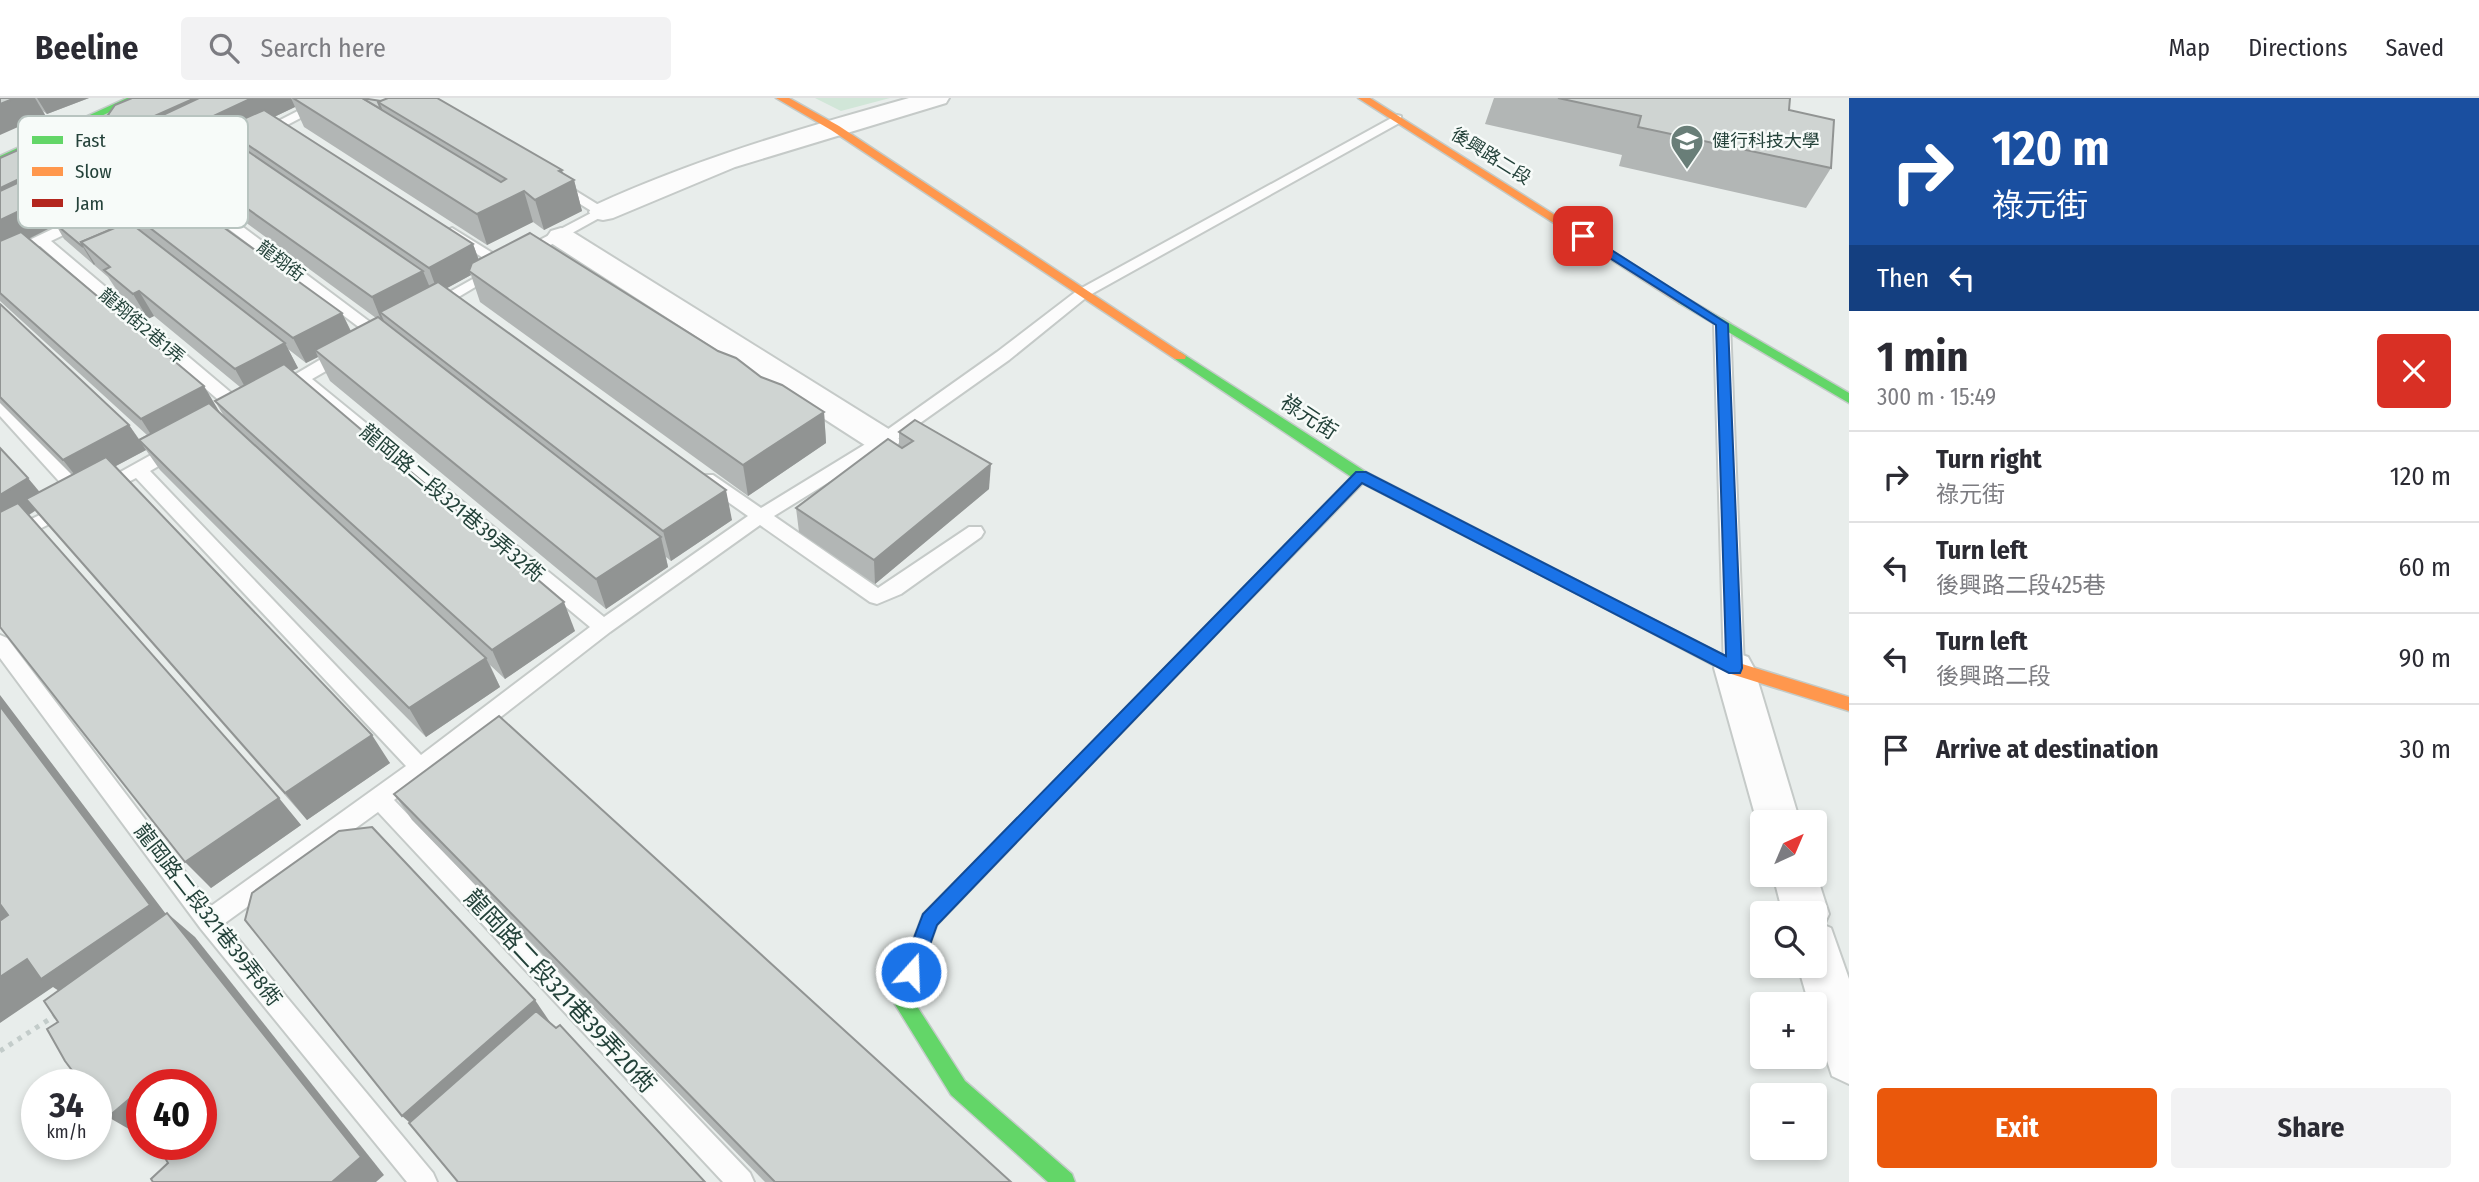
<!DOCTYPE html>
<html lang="en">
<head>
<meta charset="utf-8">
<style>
  :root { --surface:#fff; --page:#f2f2f3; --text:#2b2b33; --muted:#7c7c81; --line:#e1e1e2; --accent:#ea580c }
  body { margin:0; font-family:"Fira Sans Condensed","Noto Sans TC",sans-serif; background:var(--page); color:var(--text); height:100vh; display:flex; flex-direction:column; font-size:26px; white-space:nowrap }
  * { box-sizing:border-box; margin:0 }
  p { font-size:23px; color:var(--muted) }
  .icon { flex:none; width:38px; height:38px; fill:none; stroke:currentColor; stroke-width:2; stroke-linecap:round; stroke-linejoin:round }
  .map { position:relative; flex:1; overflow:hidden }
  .drawer { display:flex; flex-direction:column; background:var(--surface); width:630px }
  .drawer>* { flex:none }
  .top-card { background:#1a4fa0; color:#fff; overflow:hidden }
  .needle { width:46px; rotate:44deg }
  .controls { position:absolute; left:1750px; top:712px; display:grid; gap:14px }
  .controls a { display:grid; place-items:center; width:77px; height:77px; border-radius:7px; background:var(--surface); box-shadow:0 4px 10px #0003; font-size:35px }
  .speed { position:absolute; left:21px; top:971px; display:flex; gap:14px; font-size:35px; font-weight:700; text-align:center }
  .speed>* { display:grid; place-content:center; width:91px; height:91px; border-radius:50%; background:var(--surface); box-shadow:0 4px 10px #0003; line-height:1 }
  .speed small { font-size:18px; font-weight:400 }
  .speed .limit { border:10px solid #d22; background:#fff; color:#111 }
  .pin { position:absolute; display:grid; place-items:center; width:60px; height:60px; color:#fff; margin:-30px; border-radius:14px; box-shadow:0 4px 10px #0006 }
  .me { position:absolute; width:77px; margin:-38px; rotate:20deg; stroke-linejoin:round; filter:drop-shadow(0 0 5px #0008) }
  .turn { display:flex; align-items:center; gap:24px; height:147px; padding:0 28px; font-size:32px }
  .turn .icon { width:91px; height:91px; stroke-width:2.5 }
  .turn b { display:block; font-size:49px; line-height:60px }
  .then { display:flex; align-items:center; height:66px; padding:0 28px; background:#0003; gap:14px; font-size:26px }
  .round { display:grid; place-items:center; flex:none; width:74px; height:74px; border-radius:7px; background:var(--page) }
  .summary { display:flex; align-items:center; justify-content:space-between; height:119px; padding:0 28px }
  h1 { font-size:42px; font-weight:700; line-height:52px }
  .action { display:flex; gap:14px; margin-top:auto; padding:14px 28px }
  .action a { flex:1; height:80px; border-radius:7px; background:var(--accent); color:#fff; font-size:28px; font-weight:700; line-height:80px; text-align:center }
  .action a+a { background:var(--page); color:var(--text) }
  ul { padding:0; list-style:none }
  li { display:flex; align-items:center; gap:21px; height:91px; padding:0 28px; border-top:2px solid var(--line) }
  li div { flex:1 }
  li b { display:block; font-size:26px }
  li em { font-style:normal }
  header { display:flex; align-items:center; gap:42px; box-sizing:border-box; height:98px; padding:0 35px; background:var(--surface); border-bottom:2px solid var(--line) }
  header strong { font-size:33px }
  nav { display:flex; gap:38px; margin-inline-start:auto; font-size:24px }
  .search { width:490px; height:63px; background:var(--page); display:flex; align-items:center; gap:18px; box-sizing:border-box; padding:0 24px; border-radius:7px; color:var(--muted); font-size:26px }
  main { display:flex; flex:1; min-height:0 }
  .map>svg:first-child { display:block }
</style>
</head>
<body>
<header>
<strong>Beeline</strong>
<div class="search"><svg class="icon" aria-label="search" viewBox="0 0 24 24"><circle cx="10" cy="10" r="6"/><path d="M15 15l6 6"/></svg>Search here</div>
<nav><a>Map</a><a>Directions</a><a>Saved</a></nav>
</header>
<main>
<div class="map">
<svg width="1849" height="1084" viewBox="0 0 1849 1084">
  <rect width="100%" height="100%" fill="#e8edeb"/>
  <polygon fill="#d1e6d8" points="815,0 890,0 841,13"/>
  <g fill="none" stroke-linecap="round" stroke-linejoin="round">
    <defs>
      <g id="lane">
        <polygon points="323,0 339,0 264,39 259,40 253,36"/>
        <polygon points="1397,17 1401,18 1401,24 1088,198 1009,262 889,347 774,418 878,490 969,429 981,429 984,434 981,439 901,496 877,506 870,504 760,427 610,534 394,702 750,1075 754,1084 723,1084 378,714 225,825 433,1075 437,1084 407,1084 201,831 0,560 0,537 7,540 211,808 406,668 136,380 103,397 97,395 94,391 97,387 169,347 181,347 183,351 181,355 150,373 421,657 590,529 300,288 278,299 272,298 270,294 272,290 340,250 352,250 354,254 352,258 312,281 604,519 748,418 701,385 698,381 701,377 713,377 761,410 877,339 997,254 1078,192"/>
        <polygon points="75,23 170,75 202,59 212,59 212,65 179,81 382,233 385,236 382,239 372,239 169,86 51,143 248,309 250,313 248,317 236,317 40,148 0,166 0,156 160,80 70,30 69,27"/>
        <polygon points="558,82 610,114 527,160 517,160 515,157 517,154 593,114 553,89 553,83"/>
        <polygon points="452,130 512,167 435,213 427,208 430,205 496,168 447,137 445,134"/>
        <polygon points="1722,221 1730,226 1744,570 1741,576 1734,578 1727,576 1724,570 1714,226"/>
        <polygon points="0,303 6,304 88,394 91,398 88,402 76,402 0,318"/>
        <polygon points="65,405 71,407 74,411 71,415 0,451 0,436"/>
      </g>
      <g id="street">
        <path d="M909,0H949L946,5L735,69L613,120L603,122L593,120L589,114L593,108C695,61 802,30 909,0Z"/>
        <polygon points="561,130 571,133 895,335 900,343 895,351 883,354 871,351 551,145 547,139 551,133"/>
        <polygon points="1734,554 1748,559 1754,570 1800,724 1762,724 1762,734 1757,724 1714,570 1720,559"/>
        <polygon points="1815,772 1829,816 1824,827 1831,830 1849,881 1849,986 1832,978 1815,926 1815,906 1809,906 1798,868 1815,868 1815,816 1783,816 1773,777 1815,777"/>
      </g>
      <g id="fast">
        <polygon points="127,0 140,0 0,65 0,58"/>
        <polygon points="1683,198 1849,295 1849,305 1679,205 1677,202"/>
        <polygon points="1180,254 1366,374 1586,487 1589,491 1586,495 1576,495 1356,382 1175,261 1174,258"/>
        <polygon points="1024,717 1030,720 1033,725 1030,730 937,827 911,899 965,983 1072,1076 1075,1084 1048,1084 951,997 891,900 923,816 1018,720"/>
      </g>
      <g id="slow">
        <polygon points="776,0 789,0 839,28 1186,258 1185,261 1175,261 831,32"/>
        <polygon points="1358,0 1370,0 1689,202 1687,205 1679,205"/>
        <polygon points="1361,373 1368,378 1366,382 1229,523 1219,523 1216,519 1219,515 1356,374"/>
        <polygon points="1581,485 1739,565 1849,599 1849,613 1728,575 1576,495 1573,491"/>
      </g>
      <polygon id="jam" points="1224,513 1229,515 1232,519 1229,523 1030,730 1024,733 1018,730 1015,725 1018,720 1219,515"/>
    </defs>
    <use href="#lane" stroke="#c5cac8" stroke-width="4"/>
    <use href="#street" stroke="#c5cac8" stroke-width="4"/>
    <use href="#fast" stroke="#c3cbc8" stroke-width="3"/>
    <use href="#slow" stroke="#c3cbc8" stroke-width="3"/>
    <use href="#jam" stroke="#c3cbc8" stroke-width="3"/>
    <polyline stroke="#c3ccca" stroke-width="5" stroke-dasharray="4.5 6" stroke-linecap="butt" points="0,953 59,915"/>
    <use href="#lane" fill="#fcfcfc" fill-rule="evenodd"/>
    <use href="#street" fill="#fcfcfc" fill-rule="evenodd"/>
    <use href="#fast" fill="#63d668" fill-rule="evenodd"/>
    <use href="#slow" fill="#ff974d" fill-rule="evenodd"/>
    <use href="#jam" fill="#b3261e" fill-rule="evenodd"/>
  </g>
  <g fill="#b2b6b5" fill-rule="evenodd">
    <polygon points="0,0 89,0 47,16 43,13 45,17"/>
    <path d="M132,0H367L563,76L574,82L582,113L544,132L533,124L487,147L304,29L295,9L274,19L473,146L479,162L718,253L761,279L824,314L826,345L748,398L480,204L471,177L447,190L732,422L671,463L666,459L668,469L606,511L330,283L318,259L306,265L288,251L298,270L292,273L575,533L505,581L490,567L500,589L426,639L160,372L146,352L114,369L390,665L307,722L35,413L29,417L301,727L211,790L0,529V350L39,394L72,377L0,305V206L129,327L139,341L147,337L0,203V60L99,43L101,46L131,60L140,77L342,215L351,233L376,220L241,121L236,111L187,78L180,64L171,69L147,55L145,52L143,53L122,42L108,17ZM108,102L117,118L127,125L101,105ZM56,127L64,141L108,179L120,197L148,221L154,218L240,289L215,303L225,320L29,141Z"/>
    <polygon points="1494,0 1790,0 1789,12 1831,70 1806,110 1619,68 1622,57 1485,26"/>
    <polygon points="899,334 989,391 875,486 799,434 796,410 899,348"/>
    <polygon points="394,696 1011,1084 765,1084 412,722"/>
  </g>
  <g fill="#919493">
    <polygon points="15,0 35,0 45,17 0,37 0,6"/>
    <polygon points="37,0 89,0 47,16"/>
    <polygon points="195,0 291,0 295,9 234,38 223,30 228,41 174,53 180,64 171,69 158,44 133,31 145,52 143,53 130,29"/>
    <polygon points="99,43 113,67 131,60 144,84 102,93 108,102 57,127 53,124 56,127 0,155 0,90"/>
    <polygon points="562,72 566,86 574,82 582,113 544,132 535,102 559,73"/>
    <polygon points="524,93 533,124 487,147 477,116"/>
    <polygon points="473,146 482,171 469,173 471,177 438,195 429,170"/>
    <polygon points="83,149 84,149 95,166 94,167"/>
    <polygon points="423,173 433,197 380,214 384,223 382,224 372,199"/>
    <polygon points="139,193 154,218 148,221 133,196"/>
    <polygon points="342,215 354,240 315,252 318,259 306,265 293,240"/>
    <polygon points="285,245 298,270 249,296 235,271"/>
    <polygon points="204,288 219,313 157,346 141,321"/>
    <polygon points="824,314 826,345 748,398 743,367"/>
    <polygon points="129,327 146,352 82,386 63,362"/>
    <polygon points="991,366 989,391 875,486 874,462"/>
    <polygon points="28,380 48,404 24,420 0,432 0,397"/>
    <polygon points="726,392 732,422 671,463 663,433"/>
    <polygon points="661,439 668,469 606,511 596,481"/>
    <polygon points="564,504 575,533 505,581 492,552"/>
    <polygon points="486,560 500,589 426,639 409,610"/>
    <polygon points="0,597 178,832 74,903 53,889 0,925 0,879 27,861 0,608"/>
    <polygon points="372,637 390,665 307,722 285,695"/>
    <polygon points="279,700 301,727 211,790 185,764"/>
    <polygon points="0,795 34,846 0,821"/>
    <polygon points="167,815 195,839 384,1077 376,1084 332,1084"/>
    <polygon points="535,902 550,924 423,1036 402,1018"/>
    <polygon points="134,997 142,1002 141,1038 108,1019"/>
  </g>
  <g fill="#cfd4d2" stroke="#919493" stroke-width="2">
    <polygon points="0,0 15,0 0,6"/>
    <polygon points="132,0 195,0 130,29 108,17 115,7"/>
    <polygon points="199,0 252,0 158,44 133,31"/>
    <polygon points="293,0 362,0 501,84 506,81 378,4 388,0 437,0 562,72 559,73 574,82 535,102 524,93 477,116"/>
    <polygon points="362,0 381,3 378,4 381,11"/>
    <polygon points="1558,0 1790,0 1789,12 1834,22 1831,70 1638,29 1641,18"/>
    <polygon points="264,12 473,146 429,170 223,30"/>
    <polygon points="63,32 81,32 99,43 0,90 0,60"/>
    <polygon points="214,35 220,39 224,37 423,173 372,199 228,97 234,94 174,53"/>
    <polygon points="103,45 131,60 0,122 0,93"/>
    <polygon points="147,74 342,215 293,240 102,93"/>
    <polygon points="99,104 126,125 81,144 83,149 53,124"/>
    <polygon points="129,124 285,245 235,271 139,193 133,196 104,172 110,169 81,144"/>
    <polygon points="21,134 204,288 141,321 0,195 0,143"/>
    <polygon points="530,135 718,253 736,260 761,279 782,287 824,314 743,367 469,173 472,165"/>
    <polygon points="438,184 726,392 663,433 380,214"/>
    <polygon points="0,206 129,327 63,362 0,299"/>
    <polygon points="378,219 661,439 596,481 315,252"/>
    <polygon points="284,266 564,504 492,552 215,303"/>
    <polygon points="209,305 486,560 409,610 139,342"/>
    <polygon points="915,322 991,366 874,462 796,410 888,341 902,350 913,343 899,334"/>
    <polygon points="0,350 28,380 0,397"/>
    <polygon points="106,359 372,637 285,695 26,401"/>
    <polygon points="18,405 279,700 185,764 0,529 0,414"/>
    <polygon points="0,608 150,807 41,881 27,861 0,879 0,821 1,822 8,817 0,806"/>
    <polygon points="499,618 1011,1084 775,1084 394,696"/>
    <polygon points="372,729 535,902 402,1018 245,822 252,795 339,733"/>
    <polygon points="167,815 361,1059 332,1084 153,1084 151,1081 168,1065 161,1053 168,1048 167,1046 201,1046 201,987 142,987 142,1009 134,997 108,1019 96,1004 96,987 83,987 65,963 47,931 58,924 44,903"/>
    <polygon points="536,913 556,930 560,927 705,1084 458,1084 409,1025"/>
  </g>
  <polygon fill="#1a73e8" stroke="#114b97" stroke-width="2" points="1583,134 1728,226 1742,570 1740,575 1729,575 1362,385 937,827 918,880 911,883 904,880 901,874 923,816 1356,374 1366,374 1726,558 1716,227 1578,140 1577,138"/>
  <defs>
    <symbol id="university-pin" viewBox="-11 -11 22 30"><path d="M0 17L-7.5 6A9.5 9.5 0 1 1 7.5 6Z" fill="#697e78" stroke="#f7fbf9"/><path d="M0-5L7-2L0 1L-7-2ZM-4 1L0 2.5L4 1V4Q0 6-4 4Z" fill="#fff"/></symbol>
  </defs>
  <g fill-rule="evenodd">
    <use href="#university-pin" x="1668" y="24" width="38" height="52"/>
  </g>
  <g text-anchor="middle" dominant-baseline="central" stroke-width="5" stroke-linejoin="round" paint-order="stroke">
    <g font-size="18" fill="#24423a" stroke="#f7fbf9" text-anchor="start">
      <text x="1712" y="43">健行科技大學</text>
    </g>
    <g font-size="18" fill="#24423a" stroke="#f7fbf9">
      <text transform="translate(1491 58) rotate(32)">後興路二段</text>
      <text transform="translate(281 163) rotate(37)">龍翔街</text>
      <text transform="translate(142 228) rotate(40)">龍翔街2巷1弄</text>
    </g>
    <g font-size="21" fill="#24423a" stroke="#f7fbf9">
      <text transform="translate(1309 319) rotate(33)">祿元街</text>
      <text transform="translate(452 405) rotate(40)">龍岡路二段321巷39弄32衖</text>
      <text transform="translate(208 817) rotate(52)">龍岡路二段321巷39弄8衖</text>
    </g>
    <g font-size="24" fill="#24423a" stroke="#f7fbf9">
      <text transform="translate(560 893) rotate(47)">龍岡路二段321巷39弄20衖</text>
    </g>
  </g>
  <rect x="18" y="18" width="230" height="112" rx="10" fill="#f7fbf9" stroke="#b8c4c0" stroke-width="2"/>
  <rect x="32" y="38" width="31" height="8" fill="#63d668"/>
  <rect x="32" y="69" width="31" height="9" fill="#ff974d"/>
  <rect x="32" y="101" width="31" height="8" fill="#b3261e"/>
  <g font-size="19" fill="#24423a">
    <text x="75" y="49">Fast</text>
    <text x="75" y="80">Slow</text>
    <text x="75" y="112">Jam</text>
  </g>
</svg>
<div class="controls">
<a><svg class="needle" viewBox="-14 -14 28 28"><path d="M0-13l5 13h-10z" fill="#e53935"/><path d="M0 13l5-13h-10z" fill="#7c7c81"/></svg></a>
<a><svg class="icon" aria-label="search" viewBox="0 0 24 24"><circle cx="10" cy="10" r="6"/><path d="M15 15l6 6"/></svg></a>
<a>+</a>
<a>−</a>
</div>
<div class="speed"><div>34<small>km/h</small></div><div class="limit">40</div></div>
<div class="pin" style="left:1583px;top:138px;background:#d93025"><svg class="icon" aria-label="arrive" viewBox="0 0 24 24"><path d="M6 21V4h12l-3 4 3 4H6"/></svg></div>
<svg class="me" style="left:911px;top:874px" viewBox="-20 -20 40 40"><circle r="17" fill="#1a73e8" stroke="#fff" stroke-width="3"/><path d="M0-11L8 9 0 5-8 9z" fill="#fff"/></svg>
</div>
<section class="drawer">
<div class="top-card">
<div class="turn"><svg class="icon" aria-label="right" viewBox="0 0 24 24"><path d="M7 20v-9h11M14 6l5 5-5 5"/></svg><div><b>120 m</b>祿元街</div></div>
<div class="then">Then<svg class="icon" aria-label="left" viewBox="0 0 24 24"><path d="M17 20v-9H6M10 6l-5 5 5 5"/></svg></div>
</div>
<div class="summary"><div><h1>1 min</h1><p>300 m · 15:49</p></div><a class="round" style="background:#d93025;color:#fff"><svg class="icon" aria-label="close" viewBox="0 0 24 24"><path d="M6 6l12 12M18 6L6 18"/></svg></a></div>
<ul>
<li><svg class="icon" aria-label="right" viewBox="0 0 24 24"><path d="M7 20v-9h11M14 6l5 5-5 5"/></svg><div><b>Turn right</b><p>祿元街</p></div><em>120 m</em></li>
<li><svg class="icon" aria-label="left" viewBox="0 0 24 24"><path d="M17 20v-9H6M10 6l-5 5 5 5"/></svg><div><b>Turn left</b><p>後興路二段425巷</p></div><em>60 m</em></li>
<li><svg class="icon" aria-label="left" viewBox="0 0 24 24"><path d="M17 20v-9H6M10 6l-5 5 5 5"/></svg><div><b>Turn left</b><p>後興路二段</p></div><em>90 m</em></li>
<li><svg class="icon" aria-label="arrive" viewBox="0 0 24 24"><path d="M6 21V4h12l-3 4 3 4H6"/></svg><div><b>Arrive at destination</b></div><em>30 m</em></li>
</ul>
<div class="action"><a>Exit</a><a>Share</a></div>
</section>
</main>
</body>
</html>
